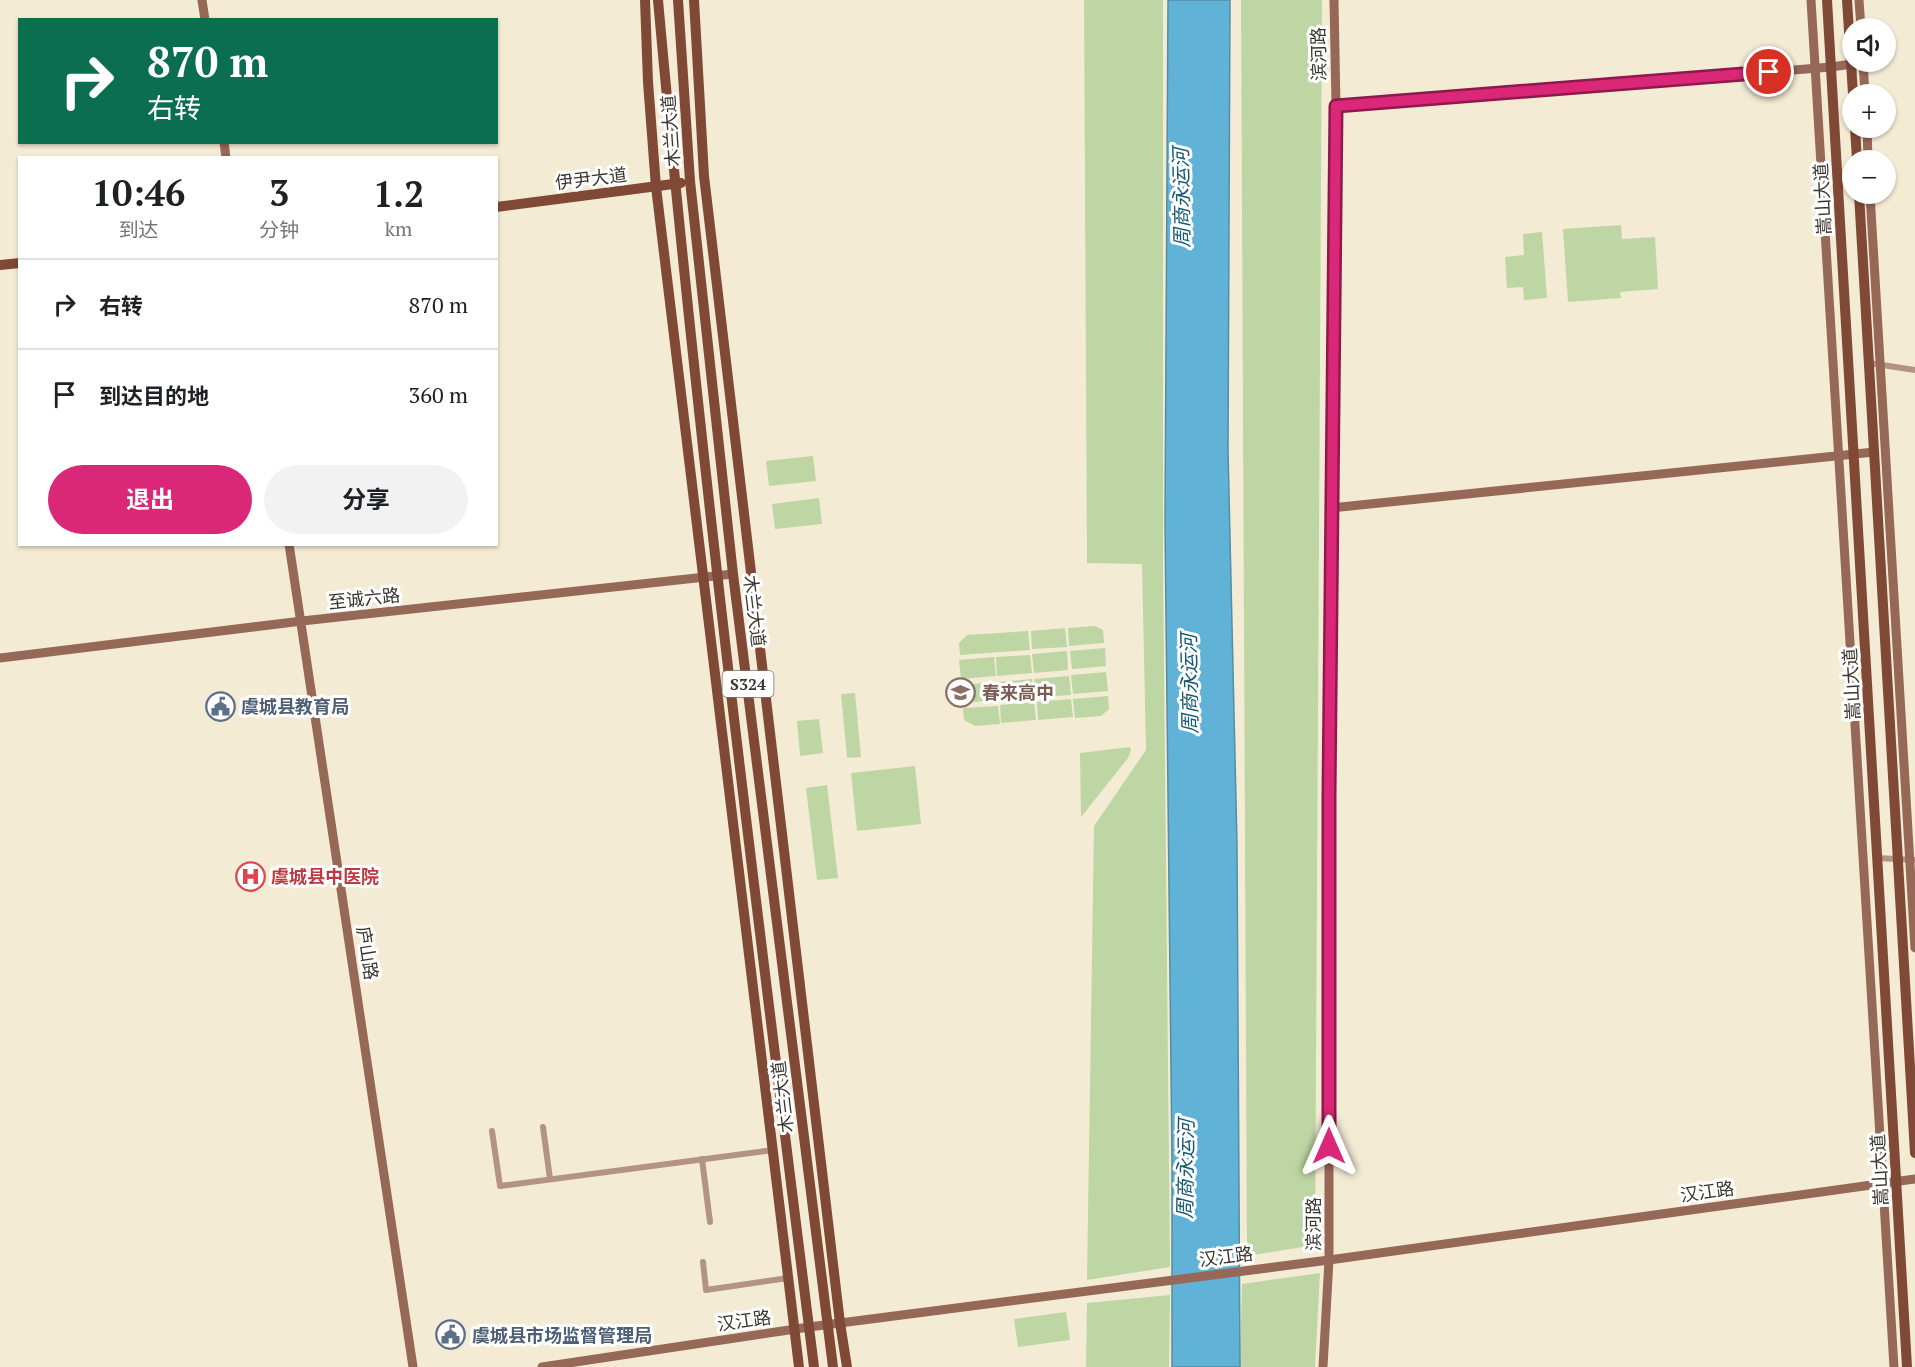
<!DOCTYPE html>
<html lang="zh">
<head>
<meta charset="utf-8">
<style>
  :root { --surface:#fff; --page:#f2f2f2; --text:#202124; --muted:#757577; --line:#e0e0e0; --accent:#db2777 }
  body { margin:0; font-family:"PT Serif","Noto Sans SC",serif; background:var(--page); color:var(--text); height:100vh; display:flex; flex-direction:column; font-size:22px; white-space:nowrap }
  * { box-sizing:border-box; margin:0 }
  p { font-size:20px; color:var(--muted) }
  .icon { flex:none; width:33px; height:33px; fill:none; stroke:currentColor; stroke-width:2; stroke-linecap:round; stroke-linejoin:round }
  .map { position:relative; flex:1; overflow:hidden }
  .drawer { position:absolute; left:18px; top:156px; width:480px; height:390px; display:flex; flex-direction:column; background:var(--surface); border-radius:0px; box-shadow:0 2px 4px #0004 }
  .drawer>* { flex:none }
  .guide { position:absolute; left:18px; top:18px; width:480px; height:126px; border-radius:0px; box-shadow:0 2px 4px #0004; background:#0b6e4f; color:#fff; overflow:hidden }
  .controls { position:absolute; left:1842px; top:18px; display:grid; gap:12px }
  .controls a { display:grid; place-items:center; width:54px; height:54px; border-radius:50%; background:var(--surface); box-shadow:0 2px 4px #0004; font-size:30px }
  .pin { position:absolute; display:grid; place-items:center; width:51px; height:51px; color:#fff; margin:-26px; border:3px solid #fff; border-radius:50%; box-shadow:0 2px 6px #0007 }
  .me { position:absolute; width:66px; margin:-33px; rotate:0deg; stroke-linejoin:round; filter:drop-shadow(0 0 4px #0008) }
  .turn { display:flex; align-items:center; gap:21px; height:126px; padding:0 30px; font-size:27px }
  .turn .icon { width:78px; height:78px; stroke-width:2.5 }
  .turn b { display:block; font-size:42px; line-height:51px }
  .eta { display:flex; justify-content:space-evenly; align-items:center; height:102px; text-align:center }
  .eta b { font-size:36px; font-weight:700; line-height:42px }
  .primary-button { display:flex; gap:12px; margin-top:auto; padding:12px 30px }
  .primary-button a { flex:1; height:69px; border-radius:36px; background:var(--accent); color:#fff; font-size:24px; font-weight:700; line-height:69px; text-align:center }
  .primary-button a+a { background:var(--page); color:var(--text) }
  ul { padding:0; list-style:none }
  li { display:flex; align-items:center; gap:18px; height:90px; padding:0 30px; border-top:2px solid var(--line) }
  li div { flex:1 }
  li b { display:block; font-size:22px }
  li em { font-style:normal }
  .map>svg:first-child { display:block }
</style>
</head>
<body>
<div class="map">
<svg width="1915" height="1367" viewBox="0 0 1915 1367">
  <rect width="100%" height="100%" fill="#f4ebd5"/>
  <g fill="#bed6a4">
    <polygon points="1084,0 1163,0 1163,563 1170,1267 1087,1280 1094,826 1146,750 1142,564 1087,563"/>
    <polygon points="1241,0 1322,0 1315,1245 1247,1256"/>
    <polygon points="1621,225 1622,239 1655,237 1658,289 1620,292 1621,298 1568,302 1563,229"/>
    <polygon points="1542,232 1547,298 1524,300 1523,287 1507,288 1505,257 1524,255 1523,234"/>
    <polygon points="813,456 816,481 769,486 766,461"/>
    <polygon points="819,498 822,524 775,529 772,504"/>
    <polygon points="1095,626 1103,630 1104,643 1069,646 1068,628"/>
    <polygon points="1065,628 1067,647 1032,649 1031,631"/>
    <polygon points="1028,631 1030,650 960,655 959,643 967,635"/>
    <polygon points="1105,648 1106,666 1072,669 1070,651"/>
    <polygon points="1067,651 1068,670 1034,673 1032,654"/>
    <polygon points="1030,655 1032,673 997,676 996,657"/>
    <polygon points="994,657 996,676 961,679 959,660"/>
    <polygon points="1106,672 1108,691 1073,694 1071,675"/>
    <polygon points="1069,676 1071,695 1036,697 1034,679"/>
    <polygon points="1032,679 1034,698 999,701 998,682"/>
    <polygon points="996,682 997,700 963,703 961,685"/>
    <polygon points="855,693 861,757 847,758 841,694"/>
    <polygon points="1108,696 1109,709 1101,716 1075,718 1073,699"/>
    <polygon points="1071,699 1073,717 1038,720 1037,702"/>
    <polygon points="1034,702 1036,720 1001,723 1000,705"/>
    <polygon points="998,706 1000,724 975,726 964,720 963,708"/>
    <polygon points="819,719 823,753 800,756 797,721"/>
    <polygon points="1130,747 1131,750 1128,758 1081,817 1080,753"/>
    <polygon points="915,766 921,824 857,831 851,773"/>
    <polygon points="827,785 838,878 817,880 806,788"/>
    <polygon points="1320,1273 1315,1367 1240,1367 1242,1284"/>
    <polygon points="1170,1295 1169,1367 1086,1367 1087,1303"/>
    <polygon points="1066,1312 1070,1340 1018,1347 1014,1319"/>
  </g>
  <polygon fill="#60b2d7" stroke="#558da4" stroke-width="1.5" points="1168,0 1230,0 1228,450 1237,845 1240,1367 1172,1367 1172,1160 1165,522"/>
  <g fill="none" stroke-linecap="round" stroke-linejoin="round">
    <g stroke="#b49387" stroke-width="6">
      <polyline points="1869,363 1915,370"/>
      <polyline points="1877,858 1915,860"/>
      <polyline points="543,1127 550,1179"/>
      <polyline points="492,1131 500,1186 773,1150"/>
      <polyline points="702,1159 710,1222"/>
      <polyline points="703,1262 706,1290 788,1278"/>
    </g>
    <g stroke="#966857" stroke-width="9">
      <polyline points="202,0 205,20"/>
      <polyline points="1811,0 1894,1367"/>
      <polyline points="1859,0 1861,28"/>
      <polyline points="1863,62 1865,94"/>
      <polyline points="1336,106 1831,67 1852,64"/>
      <polyline points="1867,128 1868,160"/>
      <polyline points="224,142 226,158"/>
      <polyline points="1870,194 1915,948"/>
      <polyline points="1331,508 1874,452"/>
      <polyline points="289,544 413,1367"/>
      <polyline points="0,658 302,621 733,574"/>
      <polyline points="542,1367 809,1327 1329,1260 1915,1179"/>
      <polyline points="1323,1367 1329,1260 1329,794 1336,106 1334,0"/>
    </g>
    <g stroke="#804935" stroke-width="10">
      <polyline points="645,0 648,82 656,187 799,1367"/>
      <path d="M658,0C699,457 757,912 814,1367"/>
      <polyline points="678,0 690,181 733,574 833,1367"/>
      <polyline points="694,0 704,176 840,1323 847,1367"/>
      <polyline points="1827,0 1907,1367"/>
      <polyline points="1847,0 1853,94"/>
      <polyline points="1855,128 1857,160"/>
      <polyline points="1859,194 1915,1153"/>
      <polyline points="496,207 681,183"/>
      <polyline points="0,265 20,263"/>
    </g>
  </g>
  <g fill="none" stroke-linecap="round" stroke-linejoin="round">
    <defs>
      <polyline id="route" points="1329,1146 1329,794 1336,106 1769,72"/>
    </defs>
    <use href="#route" stroke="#8e194d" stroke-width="15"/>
    <use href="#route" stroke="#db2777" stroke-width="10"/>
  </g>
  <defs>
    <symbol id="school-ring" viewBox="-11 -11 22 22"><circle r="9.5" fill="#fff" stroke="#8d6e63" stroke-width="1.5"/><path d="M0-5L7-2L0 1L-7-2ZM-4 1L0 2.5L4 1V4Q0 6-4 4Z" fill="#8d6e63"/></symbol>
    <symbol id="civic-ring" viewBox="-11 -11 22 22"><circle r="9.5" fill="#fff" stroke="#5c6f8a" stroke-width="1.5"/><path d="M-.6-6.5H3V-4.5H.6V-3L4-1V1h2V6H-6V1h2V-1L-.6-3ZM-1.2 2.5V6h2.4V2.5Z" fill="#5c6f8a"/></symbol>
    <symbol id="hospital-ring" viewBox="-11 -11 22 22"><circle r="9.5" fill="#fff" stroke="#e0444e" stroke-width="1.5"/><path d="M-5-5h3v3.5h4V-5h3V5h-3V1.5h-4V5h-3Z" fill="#e0444e"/></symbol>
  </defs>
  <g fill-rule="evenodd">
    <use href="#school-ring" x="944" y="676" width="33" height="33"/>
    <use href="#civic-ring" x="204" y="690" width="33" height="33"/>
    <use href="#hospital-ring" x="234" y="860" width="33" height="33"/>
    <use href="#civic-ring" x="434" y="1318" width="33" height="33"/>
  </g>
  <g text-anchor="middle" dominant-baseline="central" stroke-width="6" stroke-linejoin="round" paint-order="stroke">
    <rect fill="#fff" stroke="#75736d" stroke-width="1.5" x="722.5" y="671" width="51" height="26" rx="4.5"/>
    <g font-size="16" font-weight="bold" fill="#3a372e">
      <text x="748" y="684">S324</text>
    </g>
    <g font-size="18" fill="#3a372e" stroke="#fff">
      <text transform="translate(1318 54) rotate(-91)">滨河路</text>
      <text transform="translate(670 131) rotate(-94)">木兰大道</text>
      <text transform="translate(591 178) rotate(-7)">伊尹大道</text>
      <text transform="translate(1822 199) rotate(-93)">嵩山大道</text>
      <text transform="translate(364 598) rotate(-6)">至诚六路</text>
      <text transform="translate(755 611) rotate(83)">木兰大道</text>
      <text transform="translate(1851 684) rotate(-93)">嵩山大道</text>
      <text transform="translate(368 953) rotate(81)">庐山路</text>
      <text transform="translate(782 1097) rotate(-97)">木兰大道</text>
      <text transform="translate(1879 1170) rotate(-93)">嵩山大道</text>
      <text transform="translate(1707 1191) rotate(-8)">汉江路</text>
      <text transform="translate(1313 1224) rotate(-90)">滨河路</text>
      <text transform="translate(1226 1256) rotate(-7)">汉江路</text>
      <text transform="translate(744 1320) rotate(-8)">汉江路</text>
    </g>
    <g font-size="18" font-weight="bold" fill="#785e54" stroke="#fff" text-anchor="start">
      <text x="982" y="692">春来高中</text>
    </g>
    <g font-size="18" font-weight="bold" fill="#4e5e75" stroke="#fff" text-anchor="start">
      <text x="241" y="706">虞城县教育局</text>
      <text x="472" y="1335">虞城县市场监督管理局</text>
    </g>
    <g font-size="18" font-weight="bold" fill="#be3a42" stroke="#fff" text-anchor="start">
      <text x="271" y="876">虞城县中医院</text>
    </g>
    <g font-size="20" font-style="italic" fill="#175872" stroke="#fff">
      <text transform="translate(1181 198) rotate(-91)">周商永运河</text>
      <text transform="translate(1189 684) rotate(-91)">周商永运河</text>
      <text transform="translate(1185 1169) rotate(-89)">周商永运河</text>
    </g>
  </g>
</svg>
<div class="controls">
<a><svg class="icon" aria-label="sound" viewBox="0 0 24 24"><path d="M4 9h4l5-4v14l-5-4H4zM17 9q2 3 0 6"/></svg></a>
<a>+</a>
<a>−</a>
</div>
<div class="pin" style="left:1769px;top:72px;background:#d93025"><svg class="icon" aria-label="arrive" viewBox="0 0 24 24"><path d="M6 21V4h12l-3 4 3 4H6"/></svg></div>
<svg class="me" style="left:1329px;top:1146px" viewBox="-20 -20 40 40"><path d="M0-17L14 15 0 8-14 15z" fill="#db2777" stroke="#fff" stroke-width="4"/></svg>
<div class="guide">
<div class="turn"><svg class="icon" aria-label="right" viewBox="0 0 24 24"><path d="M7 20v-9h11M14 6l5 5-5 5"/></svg><div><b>870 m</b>右转</div></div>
</div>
<section class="drawer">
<div class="eta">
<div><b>10:46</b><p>到达</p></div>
<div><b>3</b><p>分钟</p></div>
<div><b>1.2</b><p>km</p></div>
</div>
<ul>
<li><svg class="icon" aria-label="right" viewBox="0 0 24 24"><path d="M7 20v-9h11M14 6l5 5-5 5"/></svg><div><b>右转</b></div><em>870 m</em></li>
<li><svg class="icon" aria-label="arrive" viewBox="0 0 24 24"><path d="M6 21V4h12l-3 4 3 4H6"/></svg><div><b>到达目的地</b></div><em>360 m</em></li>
</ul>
<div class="primary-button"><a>退出</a><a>分享</a></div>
</section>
</div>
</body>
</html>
